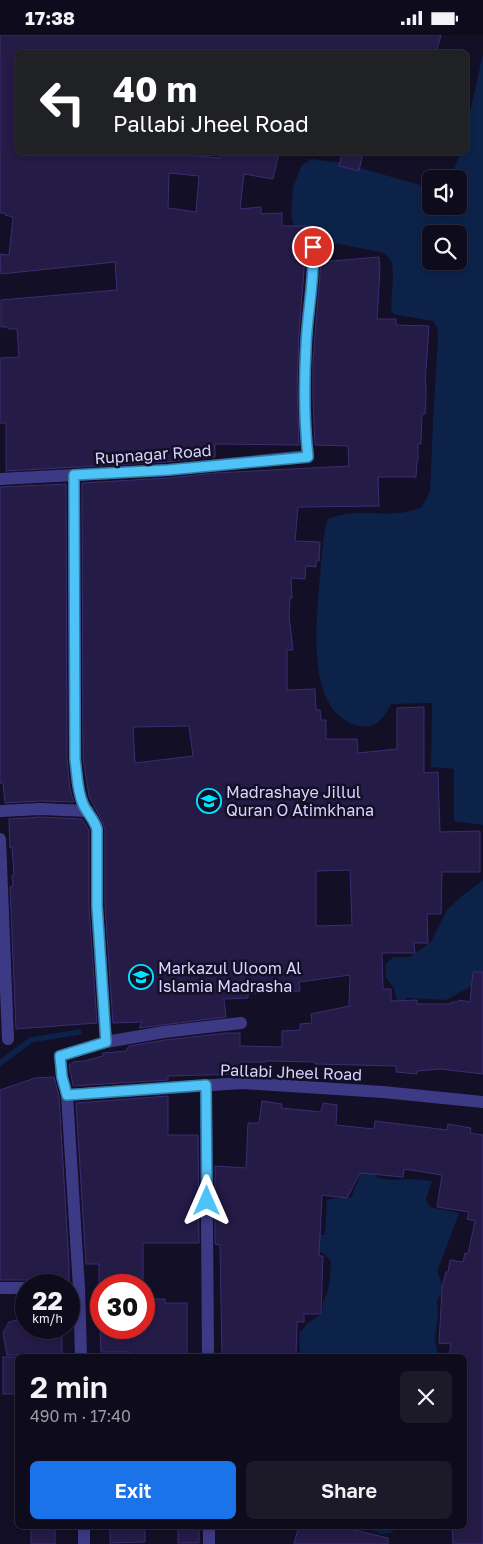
<!DOCTYPE html>
<html lang="en">
<head>
<meta charset="utf-8">
<style>
  :root { --surface:#0e0b1c; --page:#1c1929; --text:#f1f3f6; --muted:#9b9ba3; --line:#2e2b3b; --accent:#1a73e8 }
  body { margin:0; font-family:"Golos Text",sans-serif; background:var(--page); color:var(--text); height:100vh; display:flex; flex-direction:column; font-size:19px; white-space:nowrap }
  * { box-sizing:border-box; margin:0 }
  p { font-size:16px; color:var(--muted) }
  .icon { flex:none; width:28px; height:28px; fill:none; stroke:currentColor; stroke-width:2; stroke-linecap:round; stroke-linejoin:round }
  .map { position:relative; flex:1; overflow:hidden }
  .sheet { position:absolute; left:15px; top:1319px; width:452px; height:175px; display:flex; flex-direction:column; background:var(--surface); border-radius:8px; box-shadow:0 2px 8px #0003,0 0 0 1px var(--line) }
  .sheet>* { flex:none }
  .guide { position:absolute; left:15px; top:15px; width:454px; height:105px; border-radius:8px; box-shadow:0 2px 8px #0003,0 0 0 1px var(--line); background:#202124; color:#fff; overflow:hidden }
  .fabs { position:absolute; left:422px; top:135px; display:grid; gap:10px }
  .fabs a { display:grid; place-items:center; width:45px; height:45px; border-radius:8px; background:var(--surface); box-shadow:0 2px 8px #0003,0 0 0 1px var(--line); font-size:25px }
  .speed { position:absolute; left:15px; top:1239px; display:flex; gap:10px; font-size:25px; font-weight:700; text-align:center }
  .speed>* { display:grid; place-content:center; width:65px; height:65px; border-radius:50%; background:var(--surface); box-shadow:0 2px 8px #0003,0 0 0 1px var(--line); line-height:1 }
  .speed small { font-size:12px; font-weight:400 }
  .speed .limit { border:8px solid #d22; background:#fff; color:#111 }
  .pin { position:absolute; display:grid; place-items:center; width:42px; height:42px; color:#fff; margin:-21px; border:2px solid #fff; border-radius:50%; box-shadow:0 1px 5px #0007 }
  .me { position:absolute; width:55px; margin:-28px; rotate:0deg; stroke-linejoin:round; filter:drop-shadow(0 0 4px #0008) }
  .turn { display:flex; align-items:center; gap:18px; height:105px; padding:0 15px; font-size:22px }
  .turn .icon { width:65px; height:65px; stroke-width:2.5 }
  .turn b { display:block; font-size:35px; line-height:42px }
  .round { display:grid; place-items:center; flex:none; width:52px; height:52px; border-radius:8px; background:var(--page) }
  .headline { display:flex; align-items:center; justify-content:space-between; height:85px; padding:0 15px }
  h1 { font-size:30px; font-weight:600; line-height:38px }
  .cta { display:flex; gap:10px; margin-top:auto; padding:10px 15px }
  .cta a { flex:1; height:58px; border-radius:8px; background:var(--accent); color:#fff; font-size:20px; font-weight:600; line-height:58px; text-align:center }
  .cta a+a { background:var(--page); color:var(--text) }
  .status { display:flex; justify-content:space-between; align-items:center; height:35px; padding:0 25px; background:var(--surface); direction:ltr }
  .status svg { height:14px; fill:currentColor }
  .map>svg:first-child { display:block }
</style>
</head>
<body>
<div class="status"><b>17:38</b><svg viewBox="0 0 49 12"><path d="M0 12V9h3v3zM5 12V6h3v6zM10 12V3h3v9zM15 12V0h3v12zM26 1h20v11H26zM47 4h2v5h-2z"/></svg></div>
<div class="map">
<svg width="483" height="1509" viewBox="0 0 483 1509">
  <rect width="100%" height="100%" fill="#130f26"/>
  <g fill="#0c2248" fill-rule="evenodd">
    <path d="M483,19V790L454,786V734L431,732L432,668L391,669C383,684 375,696 356,690C307,676 316,592 319,553C321,532 322,510 326,489L328,484C350,474 376,480 399,478C407,477 415,474 422,472L430,456L433,388L438,302L437,292L433,286L393,279L391,274L393,243L392,227L384,218L329,207L296,195L291,181L293,152L302,130L311,124L342,128L431,153V171H459V144H450L460,118H466V95ZM431,199H459V226H431Z"/>
    <polygon points="483,845 483,952 472,951 446,965 406,963 403,973 398,971 394,953 386,943 385,930 393,922 410,922 431,907 447,875 462,861"/>
    <polygon points="372,1133 377,1143 393,1145 408,1144 432,1146 426,1164 430,1172 459,1178 437,1237 444,1253 437,1266 438,1279 435,1306 439,1321 300,1321 299,1298 308,1288 322,1279 323,1267 327,1259 330,1243 331,1226 323,1218 318,1216 318,1200 325,1200 327,1165 335,1163 351,1163 361,1138"/>
    <polygon points="352,1491 398,1491 397,1494 390,1498 381,1499 375,1496"/>
  </g>
  <g fill="none" stroke-linecap="round" stroke-linejoin="round">
    <polyline stroke="#0c2248" stroke-width="5.5" points="0,1028 31,1005 79,997"/>
  </g>
  <g fill="#241b47" stroke="#3b2d73" fill-rule="evenodd">
    <path d="M0,0H441L436,18H18V118H176L177,119L220,123V118H279L273,144L244,139L240,174L261,172V179L282,178V191H312V204L306,208L305,212L304,236L299,298L297,352L299,410L215,409V422L167,427L6,436V388H0V323L19,322L17,294H8V292H1V265L117,255L115,227L1,239L0,219L9,220L13,182L5,180V178H0ZM169,138L199,141L196,177L168,173Z"/>
    <polygon points="342,118 363,118 359,136 339,131"/>
    <path d="M379,222L380,235L377,284H396V290L429,291L425,349H426V365L425,379H422L421,409H418V426H417L416,442H378L379,471L298,472L295,506L320,507L319,526H316V532L306,531L305,544L291,543L292,563H290L289,581L293,615H287V655L315,654L316,675H320L321,685H326V704H357L358,718L397,714V673L424,672V738L438,737L440,797L480,796V837H442L441,879H427L428,908H414L415,918H382L383,954H391V966L417,965V969H451L452,967H457L459,965L470,967L473,937H483V1039L440,1034L417,1036V1039L396,1037V1031L315,1029V1027L266,1026V1027H240V1039L168,1041V1045L73,1051L69,1029H72L73,1027L84,1026L103,1021V1018L126,1016L129,1011L165,1005L227,998H240V1011L282,1012V996L300,995V989L312,988L311,979L349,971L350,940L299,947L300,956L248,959V963L224,964L226,982L139,993L142,987L113,988L105,871V794L101,784L89,761L83,723L82,448L168,443L215,438L349,431L348,411L315,410L313,366V325L321,227ZM189,691L193,721L135,728L133,692ZM350,835L352,890L316,891V836Z"/>
    <polygon points="66,449 67,724 70,754 74,767 40,766 5,768 3,748 0,748 0,452"/>
    <polygon points="40,782 82,784 89,795 89,872 97,988 16,994 10,852 13,851 12,840 14,840 12,812 10,813 9,784"/>
    <polygon points="54,1042 59,1061 69,1229 69,1250 33,1250 30,1246 26,1245 0,1245 0,1055 35,1043"/>
    <polygon points="168,1061 168,1100 198,1100 199,1208 143,1208 143,1250 99,1250 99,1229 86,1229 76,1068"/>
    <polygon points="262,1066 282,1069 281,1073 321,1077 323,1068 337,1070 336,1090 374,1094 375,1086 447,1095 448,1089 471,1093 470,1098 483,1100 483,1509 453,1509 452,1491 465,1491 465,1321 449,1321 451,1309 439,1308 441,1273 442,1253 446,1237 448,1237 450,1225 463,1227 465,1218 468,1219 475,1186 467,1184 469,1177 437,1172 442,1140 404,1134 403,1142 360,1138 347,1163 322,1160 319,1221 323,1221 321,1279 304,1279 304,1287 297,1287 296,1321 222,1321 220,1210 215,1209 215,1131 246,1133 248,1088 259,1088"/>
    <polygon points="144,1264 165,1264 165,1268 187,1268 187,1321 129,1321 129,1317 101,1317 100,1292 144,1292"/>
    <polygon points="26,1283 26,1292 62,1292 62,1319 7,1320 3,1298 9,1287"/>
    <rect x="3" y="1322" width="15" height="37"/>
    <rect x="31" y="1491" width="24" height="18"/>
    <polygon points="110,1491 145,1491 145,1507 110,1508"/>
    <rect x="178" y="1491" width="21" height="17"/>
    <polygon points="299,1491 337,1491 388,1503 388,1509 294,1509"/>
  </g>
  <g fill="none" stroke-linecap="round" stroke-linejoin="round">
    <g stroke="#3d3a85" stroke-width="12">
      <path d="M308,421C304,385 304,347 306,311C307,278 314,245 313,212"/>
      <path d="M74,441L75,724C77,738 77,756 83,769C87,778 94,784 97,794V871L106,1007L60,1021L62,1042L67,1060L79,1253L81,1321"/>
      <polyline points="0,776 40,774 88,776"/>
      <polyline points="0,804 8,1004"/>
      <polyline points="106,1007 164,997 241,988"/>
      <polyline points="206,1050 208,1321"/>
      <polyline points="0,1253 26,1253"/>
      <polyline points="84,1491 84,1509"/>
      <polyline points="209,1491 209,1509"/>
    </g>
    <g stroke="#3d3a85" stroke-width="12">
      <polyline points="0,444 168,435 308,421"/>
      <polyline points="67,1060 242,1048 383,1057 483,1067"/>
    </g>
  </g>
  <g fill="none" stroke-linecap="round" stroke-linejoin="round">
    <defs>
      <path id="route" d="M207,1166L206,1050L67,1060L62,1042L60,1021L106,1007L97,871V794C94,784 87,778 83,769C77,756 77,738 75,724L74,440L168,435L308,422C304,385 304,347 306,311C307,278 315,245 313,212"/>
    </defs>
    <use href="#route" stroke="#337fa1" stroke-width="12"/>
    <use href="#route" stroke="#4fc3f7" stroke-width="9"/>
  </g>
  <defs>
    <symbol id="school-ring" viewBox="-11 -11 22 22"><circle r="9.5" fill="#130f26" stroke="#00e5ff" stroke-width="1.5"/><path d="M0-5L7-2L0 1L-7-2ZM-4 1L0 2.5L4 1V4Q0 6-4 4Z" fill="#00e5ff"/></symbol>
  </defs>
  <g fill-rule="evenodd">
    <use href="#school-ring" x="195" y="752" width="28" height="28"/>
    <use href="#school-ring" x="127" y="928" width="28" height="28"/>
  </g>
  <g text-anchor="middle" dominant-baseline="central" stroke-width="5" stroke-linejoin="round" paint-order="stroke">
    <g font-size="16" fill="#d9d4ff" stroke="#130f26">
      <text transform="translate(153 419) rotate(-4)">Rupnagar Road</text>
      <text transform="translate(291 1037) rotate(2)">Pallabi Jheel Road</text>
    </g>
    <g font-size="16" fill="#d9d4ff" stroke="#130f26" text-anchor="start">
      <text x="226" y="757">Madrashaye Jillul<tspan x="226" dy="18">Quran O Atimkhana</tspan></text>
      <text x="158" y="933">Markazul Uloom Al<tspan x="158" dy="18">Islamia Madrasha</tspan></text>
    </g>
  </g>
</svg>
<div class="fabs">
<a><svg class="icon" aria-label="sound" viewBox="0 0 24 24"><path d="M4 9h4l5-4v14l-5-4H4zM17 9q2 3 0 6"/></svg></a>
<a><svg class="icon" aria-label="search" viewBox="0 0 24 24"><circle cx="10" cy="10" r="6"/><path d="M15 15l6 6"/></svg></a>
</div>
<div class="speed"><div>22<small>km/h</small></div><div class="limit">30</div></div>
<div class="pin" style="left:313px;top:212px;background:#d93025"><svg class="icon" aria-label="arrive" viewBox="0 0 24 24"><path d="M6 21V4h12l-3 4 3 4H6"/></svg></div>
<svg class="me" style="left:207px;top:1166px" viewBox="-20 -20 40 40"><path d="M0-17L14 15 0 8-14 15z" fill="#4fc3f7" stroke="#fff" stroke-width="4"/></svg>
<div class="guide">
<div class="turn"><svg class="icon" aria-label="left" viewBox="0 0 24 24"><path d="M17 20v-9H6M10 6l-5 5 5 5"/></svg><div><b>40 m</b>Pallabi Jheel Road</div></div>
</div>
<section class="sheet">
<div class="headline"><div><h1>2 min</h1><p>490 m · 17:40</p></div><a class="round"><svg class="icon" aria-label="close" viewBox="0 0 24 24"><path d="M6 6l12 12M18 6L6 18"/></svg></a></div>
<div class="cta"><a>Exit</a><a>Share</a></div>
</section>
</div>
</body>
</html>
